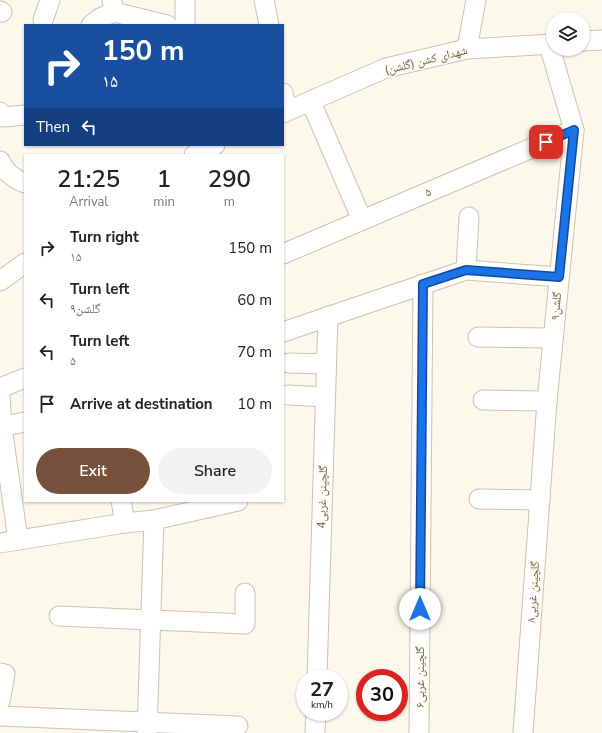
<!DOCTYPE html>
<html lang="en">
<head>
<meta charset="utf-8">
<style>
  :root { --surface:#fff; --page:#f2f2f2; --text:#222; --muted:#767676; --accent:#76503b }
  body { margin:0; font-family:"Nunito Sans","Noto Naskh Arabic",sans-serif; background:var(--page); color:var(--text); height:100vh; display:flex; flex-direction:column; font-size:15px; white-space:nowrap }
  * { box-sizing:border-box; margin:0 }
  p { font-size:13px; color:var(--muted) }
  .icon { flex:none; width:22px; height:22px; fill:none; stroke:currentColor; stroke-width:2; stroke-linecap:round; stroke-linejoin:round }
  .map { position:relative; flex:1; overflow:hidden }
  .side { position:absolute; left:24px; top:154px; width:260px; height:348px; display:flex; flex-direction:column; background:var(--surface); border-radius:0px; box-shadow:0 1px 3px #0004 }
  .side>* { flex:none }
  .guide { position:absolute; left:24px; top:24px; width:260px; height:122px; border-radius:0px; box-shadow:0 1px 3px #0004; background:#1a4fa0; color:#fff; overflow:hidden }
  .fabs { position:absolute; left:546px; top:12px; display:grid; gap:8px }
  .fabs a { display:grid; place-items:center; width:44px; height:44px; border-radius:50%; background:var(--surface); box-shadow:0 1px 3px #0004; font-size:20px }
  .speed { position:absolute; left:296px; top:669px; display:flex; gap:8px; font-size:20px; font-weight:700; text-align:center }
  .speed>* { display:grid; place-content:center; width:52px; height:52px; border-radius:50%; background:var(--surface); box-shadow:0 1px 3px #0004; line-height:1 }
  .speed small { font-size:10px; font-weight:400 }
  .speed .limit { border:6px solid #d22; background:#fff; color:#111 }
  .pin { position:absolute; display:grid; place-items:center; width:34px; height:34px; color:#fff; margin:-17px; border-radius:8px; box-shadow:0 2px 6px #0006 }
  .me { position:absolute; width:44px; margin:-22px; rotate:0deg; stroke-linejoin:round; filter:drop-shadow(0 0 3px #0008) }
  .turn { display:flex; align-items:center; gap:14px; height:84px; padding:0 12px; font-size:18px }
  .turn .icon { width:52px; height:52px; stroke-width:2.5 }
  .turn b { display:block; font-size:28px; line-height:34px }
  .then { display:flex; align-items:center; height:38px; padding:0 12px; background:#0003; gap:8px; font-size:15px }
  .eta { display:flex; justify-content:space-evenly; align-items:center; height:68px; text-align:center }
  .eta b { font-size:24px; font-weight:600; line-height:28px }
  .button { display:flex; gap:8px; margin-top:auto; padding:8px 12px }
  .button a { flex:1; height:46px; border-radius:24px; background:var(--accent); color:#fff; font-size:16px; font-weight:600; line-height:46px; text-align:center }
  .button a+a { background:var(--page); color:var(--text) }
  ul { padding:0; list-style:none }
  li { display:flex; align-items:center; gap:12px; height:52px; padding:0 12px }
  li div { flex:1 }
  li b { display:block; font-size:15px }
  li em { font-style:normal }
  .map>svg:first-child { display:block }
</style>
</head>
<body>
<div class="map">
<svg width="602" height="733" viewBox="0 0 602 733">
  <rect width="100%" height="100%" fill="#fcf8ec"/>
  <g fill="none" stroke-linecap="round" stroke-linejoin="round">
    <defs>
      <g id="minor">
        <polyline points="112,0 114,12 167,25"/>
        <polyline points="264,0 269,25"/>
        <polyline points="0,11 2,12"/>
        <polyline points="43,20 50,0"/>
        <polyline points="91,25 100,18 114,12"/>
        <polyline points="185,25 185,0"/>
        <polyline points="583,41 602,40"/>
        <polyline points="467,49 476,0"/>
        <polyline points="283,93 287,111"/>
        <polyline points="311,102 362,220"/>
        <polyline points="0,112 4,117 25,115"/>
        <polyline points="283,113 386,68 467,49 553,44"/>
        <polyline points="194,155 215,145"/>
        <path d="M0,161C4,171 15,180 25,183"/>
        <polyline points="283,254 574,130"/>
        <polyline points="466,270 469,217"/>
        <polyline points="0,281 25,263"/>
        <polyline points="283,332 466,270 559,277"/>
        <polyline points="478,337 553,338"/>
        <polyline points="289,363 326,364"/>
        <polyline points="0,388 25,378"/>
        <polyline points="0,395 2,427 18,540"/>
        <polyline points="288,395 325,397"/>
        <polyline points="483,400 547,401"/>
        <polyline points="0,427 25,422"/>
        <polyline points="479,499 540,500"/>
        <polyline points="121,501 125,523"/>
        <polyline points="0,543 125,523 154,520 238,501"/>
        <polyline points="59,616 245,624 245,593"/>
        <polyline points="0,673 5,674 0,701"/>
        <polyline points="317,678 328,316"/>
        <polyline points="0,716 238,726"/>
        <polyline points="147,733 154,520"/>
        <polyline points="315,733 316,712"/>
        <polyline points="419,733 423,284"/>
        <polyline points="523,733 547,401 574,130 549,45"/>
      </g>
    </defs>
    <use href="#minor" stroke="#cec1b1" stroke-width="21"/>
    <use href="#minor" stroke="#fff" stroke-width="19"/>
  </g>
  <g fill="none" stroke-linecap="round" stroke-linejoin="round">
    <defs>
      <polyline id="route" points="420,609 423,284 466,270 559,277 574,130 546,142"/>
    </defs>
    <use href="#route" stroke="#114b97" stroke-width="10"/>
    <use href="#route" stroke="#1a73e8" stroke-width="7"/>
  </g>
  <g text-anchor="middle" dominant-baseline="central" stroke-width="3.5" stroke-linejoin="round" paint-order="stroke">
    <g font-size="12" fill="#76624f" stroke="#fefbf2">
      <text transform="translate(426 60) rotate(-14)">شهدای کشن (گلشن)</text>
      <text transform="translate(428 192) rotate(-23)">۵</text>
      <text transform="translate(556 306) rotate(-85)">گلشن۹</text>
      <text transform="translate(322 497) rotate(-88)">4گلچینن غربی</text>
      <text transform="translate(533 592) rotate(-86)">گلچینن غربی۸</text>
      <text transform="translate(420 677) rotate(-90)">گلچینن غربی۶</text>
    </g>
  </g>
</svg>
<div class="fabs">
<a><svg class="icon" aria-label="layers" viewBox="0 0 24 24"><path d="M12 4l9 5-9 5-9-5zM3 14l9 5 9-5"/></svg></a>
</div>
<div class="speed"><div>27<small>km/h</small></div><div class="limit">30</div></div>
<div class="pin" style="left:546px;top:142px;background:#d93025"><svg class="icon" aria-label="arrive" viewBox="0 0 24 24"><path d="M6 21V4h12l-3 4 3 4H6"/></svg></div>
<svg class="me" style="left:420px;top:609px" viewBox="-20 -20 40 40"><circle r="19" fill="#fff"/><path d="M0-13L10 11 0 6-10 11z" fill="#1a73e8"/></svg>
<div class="guide">
<div class="turn"><svg class="icon" aria-label="right" viewBox="0 0 24 24"><path d="M7 20v-9h11M14 6l5 5-5 5"/></svg><div><b>150 m</b>۱۵</div></div>
<div class="then">Then<svg class="icon" aria-label="left" viewBox="0 0 24 24"><path d="M17 20v-9H6M10 6l-5 5 5 5"/></svg></div>
</div>
<section class="side">
<div class="eta">
<div><b>21:25</b><p>Arrival</p></div>
<div><b>1</b><p>min</p></div>
<div><b>290</b><p>m</p></div>
</div>
<ul>
<li><svg class="icon" aria-label="right" viewBox="0 0 24 24"><path d="M7 20v-9h11M14 6l5 5-5 5"/></svg><div><b>Turn right</b><p>۱۵</p></div><em>150 m</em></li>
<li><svg class="icon" aria-label="left" viewBox="0 0 24 24"><path d="M17 20v-9H6M10 6l-5 5 5 5"/></svg><div><b>Turn left</b><p>گلشن۹</p></div><em>60 m</em></li>
<li><svg class="icon" aria-label="left" viewBox="0 0 24 24"><path d="M17 20v-9H6M10 6l-5 5 5 5"/></svg><div><b>Turn left</b><p>۵</p></div><em>70 m</em></li>
<li><svg class="icon" aria-label="arrive" viewBox="0 0 24 24"><path d="M6 21V4h12l-3 4 3 4H6"/></svg><div><b>Arrive at destination</b></div><em>10 m</em></li>
</ul>
<div class="button"><a>Exit</a><a>Share</a></div>
</section>
</div>
</body>
</html>
